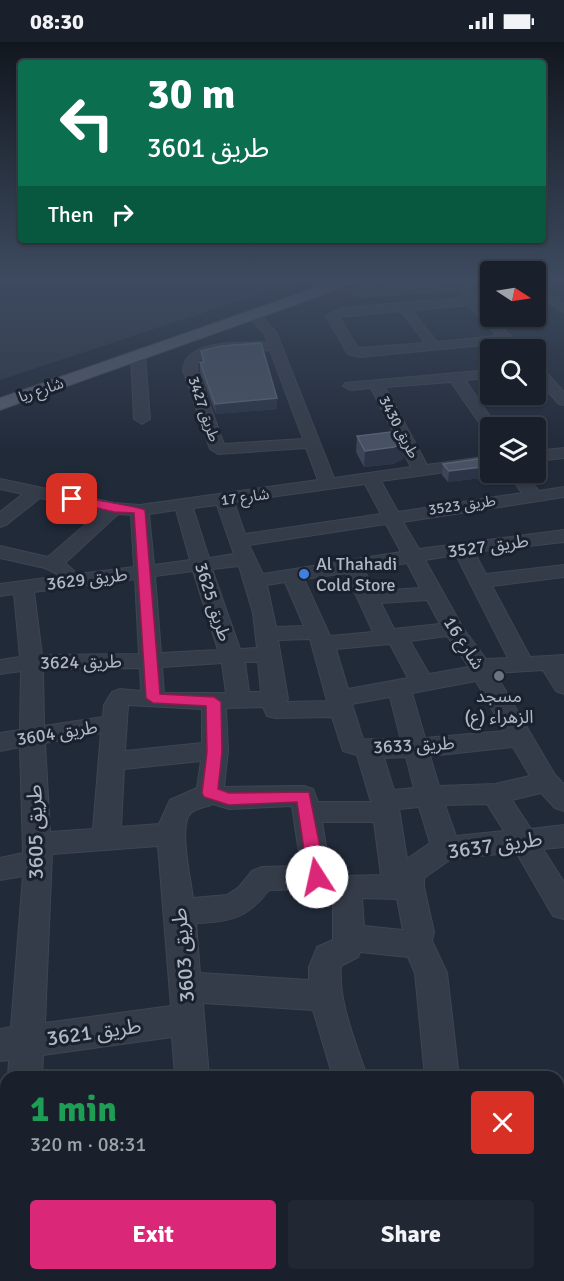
<!DOCTYPE html>
<html lang="en">
<head>
<meta charset="utf-8">
<style>
  :root { --surface:#19202b; --page:#222833; --text:#f1f3f6; --muted:#9fa3a9; --line:#373e47; --accent:#db2777 }
  body { margin:0; font-family:Signika,"Noto Sans Arabic",sans-serif; background:var(--page); color:var(--text); height:100vh; display:flex; flex-direction:column; font-size:22px; white-space:nowrap }
  * { box-sizing:border-box; margin:0 }
  p { font-size:20px; color:var(--muted) }
  .icon { flex:none; width:33px; height:33px; fill:none; stroke:currentColor; stroke-width:2; stroke-linecap:round; stroke-linejoin:round }
  .map { position:relative; flex:1; overflow:hidden }
  .details { position:absolute; left:0px; top:1029px; width:564px; height:210px; display:flex; flex-direction:column; background:var(--surface); border-radius:18px 18px 0 0; box-shadow:0 2px 4px #0004,0 0 0 2px var(--line) }
  .details>* { flex:none }
  .hud { position:absolute; left:18px; top:18px; width:528px; height:183px; border-radius:6px; box-shadow:0 2px 4px #0004,0 0 0 2px var(--line); background:#0b6e4f; color:#fff; overflow:hidden }
  .needle { width:39px; rotate:102deg }
  .fabs { position:absolute; left:480px; top:219px; display:grid; gap:12px }
  .fabs a { display:grid; place-items:center; width:66px; height:66px; border-radius:6px; background:var(--surface); box-shadow:0 2px 4px #0004,0 0 0 2px var(--line); font-size:30px }
  .pin { position:absolute; display:grid; place-items:center; width:51px; height:51px; color:#fff; margin:-26px; border-radius:12px; box-shadow:0 3px 9px #0006 }
  .me { position:absolute; width:66px; margin:-33px; rotate:350deg; stroke-linejoin:round; filter:drop-shadow(0 0 4px #0008) }
  .turn { display:flex; align-items:center; gap:21px; height:126px; padding:0 30px; font-size:27px }
  .turn .icon { width:78px; height:78px; stroke-width:2.5 }
  .turn b { display:block; font-size:42px; line-height:51px }
  .then { display:flex; align-items:center; height:57px; padding:0 30px; background:#0003; gap:12px; font-size:22px }
  .round { display:grid; place-items:center; flex:none; width:63px; height:63px; border-radius:6px; background:var(--page) }
  .headline { display:flex; align-items:center; justify-content:space-between; height:102px; padding:0 30px }
  h1 { font-size:36px; font-weight:700; line-height:45px; color:#1e9e55 }
  .action { display:flex; gap:12px; margin-top:auto; padding:12px 30px }
  .action a { flex:1; height:69px; border-radius:6px; background:var(--accent); color:#fff; font-size:24px; font-weight:700; line-height:69px; text-align:center }
  .action a+a { background:var(--page); color:var(--text) }
  .status { display:flex; justify-content:space-between; align-items:center; height:42px; padding:0 30px; background:var(--surface); direction:ltr }
  .status svg { height:16px; fill:currentColor }
  .map>svg:first-child { display:block }
</style>
</head>
<body>
<div class="status"><b>08:30</b><svg viewBox="0 0 49 12"><path d="M0 12V9h3v3zM5 12V6h3v6zM10 12V3h3v9zM15 12V0h3v12zM26 1h20v11H26zM47 4h2v5h-2z"/></svg></div>
<div class="map">
<svg width="564" height="1239" viewBox="0 0 564 1239">
  <rect width="100%" height="100%" fill="#212a39"/>
  <polygon fill="#302d3a" points="373,237 462,237 458,240 460,248 303,261"/>
  <polygon fill="#2f3746" points="0,237 306,237 0,338"/>
  <g fill="none" stroke-linecap="round" stroke-linejoin="round">
    <defs>
      <g id="minor">
        <path d="M465,238L469,239C473,263 501,283 518,301V307H508L503,301L360,315L348,312L326,274L341,266L465,256L461,248L362,255L347,250L376,239L398,242ZM377,246L386,247L370,248ZM469,263L497,294L437,300L412,268ZM401,269L425,301L358,306L339,275Z"/>
        <polygon points="536,243 564,261 564,271 536,251"/>
        <path d="M254,269L258,270L277,292L334,436L411,425L371,346L350,348L343,344L345,341L490,328V336L465,338L498,386H490V391L485,389L451,340L385,345L427,423L490,414V424L381,439L398,470L522,451L507,430H524L539,449L564,445V455L403,480L419,507L564,488V500L474,510L486,532L564,523V535L492,544L530,615L564,613V652L556,649L543,628L495,631L555,733L564,742V769L555,766L541,751L512,758L531,787L564,783V805L543,807L564,840V877L553,874L516,810L451,817L424,836V845L434,890L432,899L447,931L459,1035H425L415,931L408,915L360,910L358,915L341,924C338,961 356,1000 367,1035H333L313,968L203,961L209,1035H175L172,995L43,1013L42,1035H8L9,1018L0,1019V987L11,985L23,834L0,838V816L23,811L20,705L0,709V691L20,688L21,629L0,632V618L20,615L14,552L0,554V542L61,534L45,526L0,516V504L48,515L101,469L40,456L6,483L0,485V470L23,452L0,447V437L114,461L140,463L318,438L306,406L218,412L210,407L183,328C185,296 244,301 268,300L265,293L248,273ZM270,308L303,397L224,402L197,328L198,317L221,311ZM365,442L381,472L245,492L234,460ZM217,463L234,512L209,516L193,466ZM176,468L190,518L154,523L149,472ZM118,472L131,473L134,525L71,533L74,529L65,521ZM386,482L401,510L263,532L249,503ZM456,513L508,616L486,617L463,586L425,518ZM407,521L420,546L375,549L364,528ZM239,524L253,571L257,606L240,607L212,527ZM193,529L218,608L161,611L155,534ZM346,531L373,590L330,594L304,537ZM135,537L139,612L42,613L34,550ZM285,540L304,584L276,585L267,543ZM427,558L440,582L394,587L381,561ZM447,594L469,625L429,632L410,599ZM310,597L327,659L286,660L288,657L278,598ZM390,602L408,636L348,647L336,607ZM245,620H258L261,650H249ZM222,621L226,651H164L162,625ZM140,626L141,649L120,647L112,650L104,663L103,675L44,684L43,627ZM476,639L504,689L425,696L412,651ZM390,655L401,698L363,697L352,662ZM128,663L202,667V701L125,709ZM263,665L267,674L275,676L332,675L343,709L357,713L371,760H318L313,747L304,744L224,745L228,709L226,666ZM101,691L93,787L50,790L45,701ZM513,705L530,734L495,742L439,744L430,714ZM406,715L414,746L394,748L384,716ZM201,719L197,746L170,758L159,782L121,785L124,727ZM213,762L229,767L292,764L301,824L262,825L252,829L239,845L227,853L193,856C191,840 178,781 191,771C196,766 207,765 213,762ZM487,762L504,789L456,794L445,763ZM419,765L430,801L407,817L399,767ZM322,780H374L381,833L347,834L330,828ZM158,804L171,964L45,981L52,812ZM315,847L333,854V898L317,905L309,925V938L200,931L196,881C230,880 248,876 269,848ZM362,856L397,857L403,888L364,884Z"/>
        <polygon points="138,309 145,313 150,377 142,382 134,377 131,313"/>
        <polygon points="536,324 541,325 564,350 564,363 559,362 536,336"/>
        <polygon points="564,406 564,416 536,419 536,409"/>
        <polygon points="558,1112 564,1114 564,1152 558,1150"/>
        <polygon points="6,1141 6,1179 0,1180 0,1142"/>
        <polygon points="172,1233 213,1233 215,1239 174,1239"/>
      </g>
      <polygon id="major" points="341,237 361,237 359,240 0,368 0,356"/>
    </defs>
    <use href="#minor" stroke="#3e4552" stroke-width="2"/>
    <use href="#major" stroke="#3e4552" stroke-width="2"/>
    <use href="#minor" fill="#353c49" fill-rule="evenodd"/>
    <use href="#major" fill="#535b69" fill-rule="evenodd"/>
  </g>
  <g fill="#3c4658">
    <polygon points="201,309 277,356 277,367 216,372 200,330 200,320 202,320"/>
    <polygon points="357,394 404,417 393,422 364,425 356,410"/>
    <polygon points="443,422 506,433 448,440 442,433"/>
  </g>
  <g fill="#2c3547">
    <polygon points="277,356 277,367 216,372 215,362"/>
    <polygon points="405,400 404,417 393,422 364,425 365,409"/>
    <polygon points="490,424 490,430 507,430 506,433 448,440 449,429"/>
  </g>
  <g fill="#485264" stroke="#586273" stroke-width="1.5">
    <polygon points="261,301 277,356 215,362 200,320 204,320 201,309 221,304"/>
    <polygon points="399,389 405,400 394,405 365,409 357,394"/>
    <polygon points="490,415 490,424 449,429 443,422"/>
  </g>
  <linearGradient id="sky" x2="0" y2="1"><stop stop-color="#12171f"/><stop offset="0.58" stop-color="#3d4a5f"/><stop offset="1" stop-color="#3d4a5f" stop-opacity="0"/></linearGradient>
  <rect width="564" height="410" fill="url(#sky)"/>
  <path fill="#db2777" stroke="#8e194d" stroke-width="1.5" d="M72,454C83,456 141,465 145,468L160,652L214,655L221,660L222,710L218,747L229,751L309,750L326,835L323,840H311L308,835L297,760L229,763L204,755L202,751L207,710L206,664L153,661L146,656L134,471L114,470L68,459L66,457Z"/>
  <circle fill="#3f7fe0" stroke="#1a212e" stroke-width="2" cx="304" cy="532" r="6"/>
  <circle fill="#6b7280" stroke="#1a212e" stroke-width="2" cx="499" cy="634" r="6"/>
  <g text-anchor="middle" dominant-baseline="central" stroke-width="6" stroke-linejoin="round" paint-order="stroke">
    <g font-size="15" fill="#b0b7c5" stroke="#1a212e">
      <text transform="translate(41 348) rotate(-19)">شارع ريا</text>
      <text transform="translate(204 367) rotate(71)">طريق 3427</text>
      <text transform="translate(399 385) rotate(62)">طريق 3430</text>
      <text transform="translate(245 455) rotate(-8)">شارع 17</text>
      <text transform="translate(462 463) rotate(-8)">طريق 3523</text>
    </g>
    <g font-size="18" fill="#b0b7c5" stroke="#1a212e">
      <text transform="translate(488 504) rotate(-8)">طريق 3527</text>
      <text transform="translate(87 537) rotate(-7)">طريق 3629</text>
      <text transform="translate(213 560) rotate(72)">طريق 3625</text>
      <text transform="translate(464 601) rotate(57)">شارع 16</text>
      <text transform="translate(81 620) rotate(-1)">طريق 3624</text>
      <text transform="translate(57 691) rotate(-9)">طريق 3604</text>
      <text transform="translate(414 703) rotate(-3)">طريق 3633</text>
    </g>
    <g font-size="18" fill="#b0b7c5" stroke="#1a212e" text-anchor="start">
      <text x="316" y="522">Al Thahadi<tspan x="316" dy="21">Cold Store</tspan></text>
      <text x="499" y="654" text-anchor="middle">مسجد<tspan x="499" dy="21">الزهراء (ع)</tspan></text>
    </g>
    <g font-size="21" fill="#b0b7c5" stroke="#1a212e">
      <text transform="translate(35 790) rotate(-91)">طريق 3605</text>
      <text transform="translate(495 803) rotate(-8)">طريق 3637</text>
      <text transform="translate(183 913) rotate(-95)">طريق 3603</text>
      <text transform="translate(94 990) rotate(-8)">طريق 3621</text>
    </g>
  </g>
</svg>
<div class="fabs">
<a><svg class="needle" viewBox="-14 -14 28 28"><path d="M0-13l5 13h-10z" fill="#e53935"/><path d="M0 13l5-13h-10z" fill="#9fa3a9"/></svg></a>
<a><svg class="icon" aria-label="search" viewBox="0 0 24 24"><circle cx="10" cy="10" r="6"/><path d="M15 15l6 6"/></svg></a>
<a><svg class="icon" aria-label="layers" viewBox="0 0 24 24"><path d="M12 4l9 5-9 5-9-5zM3 14l9 5 9-5"/></svg></a>
</div>
<div class="pin" style="left:72px;top:457px;background:#d93025"><svg class="icon" aria-label="arrive" viewBox="0 0 24 24"><path d="M6 21V4h12l-3 4 3 4H6"/></svg></div>
<svg class="me" style="left:317px;top:835px" viewBox="-20 -20 40 40"><circle r="19" fill="#fff"/><path d="M0-13L10 11 0 6-10 11z" fill="#db2777"/></svg>
<div class="hud">
<div class="turn"><svg class="icon" aria-label="left" viewBox="0 0 24 24"><path d="M17 20v-9H6M10 6l-5 5 5 5"/></svg><div><b>30 m</b>طريق 3601</div></div>
<div class="then">Then<svg class="icon" aria-label="right" viewBox="0 0 24 24"><path d="M7 20v-9h11M14 6l5 5-5 5"/></svg></div>
</div>
<section class="details">
<div class="headline"><div><h1>1 min</h1><p>320 m · 08:31</p></div><a class="round" style="background:#d93025;color:#fff"><svg class="icon" aria-label="close" viewBox="0 0 24 24"><path d="M6 6l12 12M18 6L6 18"/></svg></a></div>
<div class="action"><a>Exit</a><a>Share</a></div>
</section>
</div>
</body>
</html>
